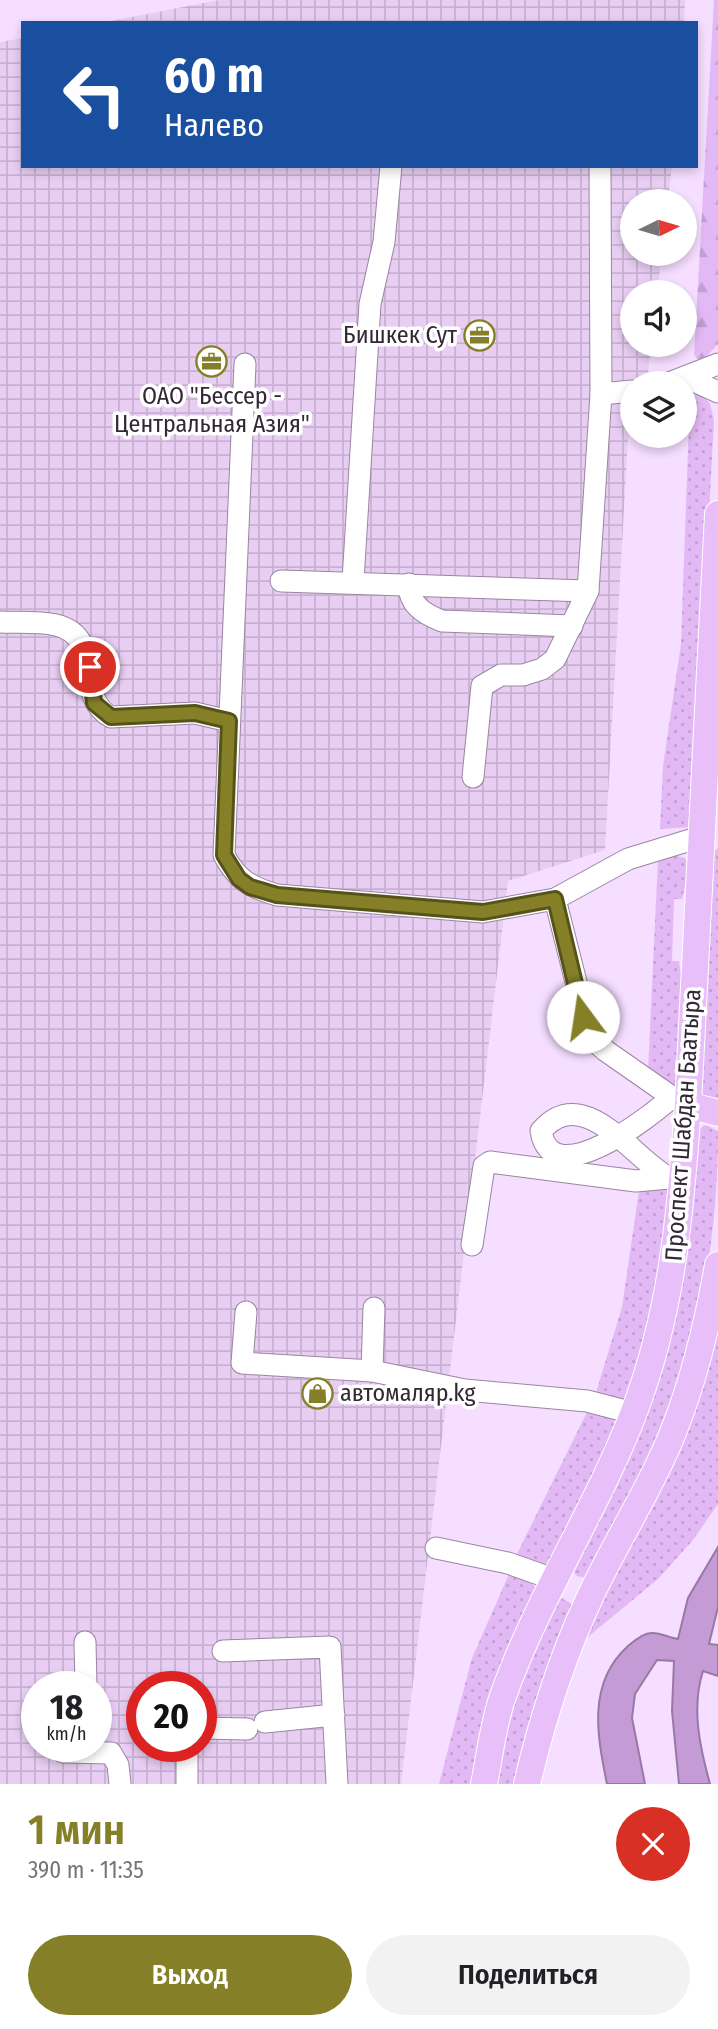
<!DOCTYPE html>
<html lang="ru">
<head>
<meta charset="utf-8">
<style>
  :root { --surface:#fff; --page:#f2f2f2; --text:#202124; --muted:#757577; --accent:#858028 }
  body { margin:0; font-family:"Fira Sans Condensed",sans-serif; background:var(--page); color:var(--text); height:100vh; display:flex; flex-direction:column; font-size:26px; white-space:nowrap }
  * { box-sizing:border-box; margin:0 }
  p { font-size:23px; color:var(--muted) }
  .icon { flex:none; width:38px; height:38px; fill:none; stroke:currentColor; stroke-width:2; stroke-linecap:round; stroke-linejoin:round }
  .map { position:relative; height:1784px; overflow:hidden }
  .side { display:flex; flex-direction:column; background:var(--surface); flex:1 }
  .side>* { flex:none }
  .hud { position:absolute; left:21px; top:21px; width:677px; height:147px; border-radius:0px; box-shadow:0 4px 10px #0003; background:#1a4fa0; color:#fff; overflow:hidden }
  .needle { width:46px; rotate:85deg }
  .tools { position:absolute; left:620px; top:189px; display:grid; gap:14px }
  .tools a { display:grid; place-items:center; width:77px; height:77px; border-radius:50%; background:var(--surface); box-shadow:0 4px 10px #0003; font-size:35px }
  .speed { position:absolute; left:21px; top:1671px; display:flex; gap:14px; font-size:35px; font-weight:700; text-align:center }
  .speed>* { display:grid; place-content:center; width:91px; height:91px; border-radius:50%; background:var(--surface); box-shadow:0 4px 10px #0003; line-height:1 }
  .speed small { font-size:18px; font-weight:400 }
  .speed .limit { border:10px solid #d22; background:#fff; color:#111 }
  .pin { position:absolute; display:grid; place-items:center; width:60px; height:60px; color:#fff; margin:-30px; border:4px solid #fff; border-radius:50%; box-shadow:0 2px 7px #0007 }
  .me { position:absolute; width:77px; margin:-38px; rotate:346deg; stroke-linejoin:round; filter:drop-shadow(0 0 5px #0008) }
  .turn { display:flex; align-items:center; gap:24px; height:147px; padding:0 28px; font-size:32px }
  .turn .icon { width:91px; height:91px; stroke-width:2.5 }
  .turn b { display:block; font-size:49px; line-height:60px }
  .round { display:grid; place-items:center; flex:none; width:74px; height:74px; border-radius:37px; background:var(--page) }
  .head { display:flex; align-items:center; justify-content:space-between; height:119px; padding:0 28px }
  h1 { font-size:42px; font-weight:600; line-height:52px; color:var(--accent) }
  .primary-button { display:flex; gap:14px; margin-top:auto; padding:14px 28px }
  .primary-button a { flex:1; height:80px; border-radius:42px; background:var(--accent); color:#fff; font-size:28px; font-weight:600; line-height:80px; text-align:center }
  .primary-button a+a { background:var(--page); color:var(--text) }
  .map>svg:first-child { display:block }
</style>
</head>
<body>
<div class="map">
<svg width="718" height="1784" viewBox="0 0 718 1784">
  <defs>
    <pattern id="industrial-grid" width="8" height="8" patternUnits="userSpaceOnUse" patternTransform="scale(1.75)"><rect width="8" height="8" fill="#e8cef3"/><path d="M0 4h8M4 0v8" fill="none" stroke="#c7b1d1"/></pattern>
    <pattern id="grass-dots" width="8" height="8" patternUnits="userSpaceOnUse" patternTransform="scale(1.75)"><rect width="8" height="8" fill="#e3b9f5"/><path d="M2 2h.1M6 6h.1" fill="none" stroke="#c39fd3" stroke-width="1.8" stroke-linecap="round"/></pattern>
    <pattern id="forest-firs" width="22" height="20" patternUnits="userSpaceOnUse" patternTransform="scale(1.75)"><rect width="22" height="20" fill="#e3b9f5"/><path d="M5 1l3.5 6h-7zM16 11l3.5 6h-7z" fill="#c39fd3"/></pattern>
  </defs>
  <rect width="100%" height="100%" fill="#f5deff"/>
  <g fill="url(#industrial-grid)" fill-rule="evenodd">
    <polygon points="219,0 685,0 684,23 101,23"/>
    <path d="M23,38V166H672L668,201H632V254H662L657,292H632V345H651L647,383H632L630,401L605,850L508,881L401,1784H0V42ZM37,1687H96V1746H37ZM142,1687H201V1746H142Z"/>
  </g>
  <g fill="url(#grass-dots)">
    <polygon points="690,394 703,396 710,404 714,421 692,823 690,827 660,829 663,766 681,644"/>
    <polygon points="718,848 718,1100 700,1097 711,854"/>
    <polygon points="673,855 685,858 690,866 682,899 674,899 672,961 679,961 683,989 677,1088 648,1071 658,859"/>
    <path d="M706,1125L718,1131C718,1241 698,1354 653,1455C633,1497 608,1537 587,1578L577,1576L571,1569L602,1505L698,1129Z"/>
    <polygon points="640,1184 666,1188 672,1195 656,1302 629,1395 624,1399 595,1396 622,1307"/>
    <polygon points="718,1311 718,1504 693,1540 658,1579 583,1641"/>
    <polygon points="589,1408 615,1418 612,1437 550,1563 545,1566 514,1560"/>
    <polygon points="510,1572 532,1581 536,1590 472,1784 439,1784 472,1658"/>
    <polygon points="560,1597 572,1604 573,1610 520,1784 493,1784 528,1655"/>
  </g>
  <polygon fill="url(#forest-firs)" points="714,0 718,0 718,344 705,358 697,359 694,354"/>
  <path fill="#c49bd5" stroke="#9878a5" stroke-width="2" d="M718,1547V1607L709,1644L718,1645V1676L703,1671C691,1708 700,1748 710,1784H679L672,1711L674,1661L657,1660L635,1694L632,1718L645,1784H607C597,1735 587,1683 628,1646C634,1641 643,1633 651,1633C660,1632 669,1638 678,1639L688,1598Z"/>
  <g fill="none" stroke-linecap="round" stroke-linejoin="round">
    <defs>
      <g id="minor">
        <polyline points="600,166 601,394"/>
        <path d="M245,364L224,855C237,880 250,887 277,895L483,912L555,899L590,1037L606,1051L672,1097"/>
        <polyline points="687,378 718,392"/>
        <polyline points="669,383 718,364"/>
        <polyline points="281,581 588,591"/>
        <polyline points="353,581 370,304 384,242 391,166"/>
        <path d="M409,584C409,605 424,614 442,621L572,626"/>
        <path d="M0,622C18,623 38,621 56,625C106,637 73,697 111,717L195,713L229,721"/>
        <polyline points="473,777 482,686 501,675 523,675 542,669 555,659 588,591 601,394 632,391"/>
        <polyline points="555,899 628,859 700,837"/>
        <path d="M683,1179C679,1178 672,1179 668,1177C633,1159 584,1081 541,1131C551,1195 651,1116 672,1097L684,1103"/>
        <polyline points="472,1245 484,1166 490,1162 636,1181 669,1178"/>
        <polyline points="246,1312 242,1363 372,1371 465,1390 587,1401 633,1413"/>
        <polyline points="372,1371 374,1308"/>
        <polyline points="436,1548 508,1563 553,1579"/>
        <polyline points="85,1642 86,1687"/>
        <polyline points="223,1651 330,1647 337,1784"/>
        <polyline points="265,1722 334,1715"/>
        <polyline points="201,1728 247,1729"/>
        <polyline points="187,1746 187,1784"/>
        <polyline points="63,1752 111,1753 118,1765 120,1784"/>
      </g>
      <g id="major">
        <polyline points="688,1105 718,1113"/>
        <path d="M484,1784C490,1755 493,1724 503,1696C538,1597 597,1509 634,1412C672,1313 681,1210 688,1105L718,514"/>
        <path d="M527,1784C542,1720 562,1657 590,1597C616,1541 651,1488 674,1430C695,1377 708,1322 718,1265"/>
      </g>
    </defs>
    <use href="#minor" stroke="#9a85a2" stroke-width="23"/>
    <use href="#major" stroke="#fff" stroke-width="28"/>
    <use href="#minor" stroke="#fff" stroke-width="21"/>
    <use href="#major" stroke="#e8bff8" stroke-width="26"/>
  </g>
  <g fill="none" stroke-linecap="round" stroke-linejoin="round">
    <defs>
      <polyline id="route" points="90,667 94,703 111,717 195,713 229,721 224,855 239,879 250,887 277,895 483,912 555,899 583,1017"/>
    </defs>
    <use href="#route" stroke="#56531a" stroke-width="18"/>
    <use href="#route" stroke="#858028" stroke-width="12"/>
  </g>
  <defs>
    <symbol id="office-ring" viewBox="-11 -11 22 22"><circle r="9.5" fill="#fff" stroke="#858028" stroke-width="1.5"/><path d="M-6-3h4V-5.5h4V-3h4V5H-6ZM-1-4.5V-3h2v-1.5ZM-6 0V1H6V0Z" fill="#858028"/></symbol>
    <symbol id="shop-ring" viewBox="-11 -11 22 22"><circle r="9.5" fill="#fff" stroke="#858028" stroke-width="1.5"/><path d="M-5-2.5h2.3a2.7 3.5 0 0 1 5.4 0H5L5.5 6h-11ZM-1.5-2.5h3a1.5 2.3 0 0 0-3 0Z" fill="#858028"/></symbol>
  </defs>
  <g fill-rule="evenodd">
    <use href="#office-ring" x="462" y="318" width="35" height="35"/>
    <use href="#office-ring" x="194" y="344" width="35" height="35"/>
    <use href="#shop-ring" x="300" y="1376" width="35" height="35"/>
  </g>
  <g text-anchor="middle" dominant-baseline="central" stroke-width="7" stroke-linejoin="round" paint-order="stroke">
    <g font-size="24" fill="#312834" stroke="#fff" text-anchor="end">
      <text x="457" y="335">Бишкек Сут</text>
      <text x="212" y="396" text-anchor="middle">ОАО "Бессер -<tspan x="212" dy="28">Центральная Азия"</tspan></text>
      <text x="340" y="1393" text-anchor="start">автомаляр.kg</text>
    </g>
    <g font-size="24" fill="#312834" stroke="#fff">
      <text transform="translate(683 1125) rotate(-86)">Проспект Шабдан Баатыра</text>
    </g>
  </g>
</svg>
<div class="tools">
<a><svg class="needle" viewBox="-14 -14 28 28"><path d="M0-13l5 13h-10z" fill="#e53935"/><path d="M0 13l5-13h-10z" fill="#757577"/></svg></a>
<a><svg class="icon" aria-label="sound" viewBox="0 0 24 24"><path d="M4 9h4l5-4v14l-5-4H4zM17 9q2 3 0 6"/></svg></a>
<a><svg class="icon" aria-label="layers" viewBox="0 0 24 24"><path d="M12 4l9 5-9 5-9-5zM3 14l9 5 9-5"/></svg></a>
</div>
<div class="speed"><div>18<small>km/h</small></div><div class="limit">20</div></div>
<div class="pin" style="left:90px;top:667px;background:#d93025"><svg class="icon" aria-label="arrive" viewBox="0 0 24 24"><path d="M6 21V4h12l-3 4 3 4H6"/></svg></div>
<svg class="me" style="left:583px;top:1017px" viewBox="-20 -20 40 40"><circle r="19" fill="#fff"/><path d="M0-13L10 11 0 6-10 11z" fill="#858028"/></svg>
<div class="hud">
<div class="turn"><svg class="icon" aria-label="left" viewBox="0 0 24 24"><path d="M17 20v-9H6M10 6l-5 5 5 5"/></svg><div><b>60 m</b>Налево</div></div>
</div>
</div>
<section class="side">
<div class="head"><div><h1>1 мин</h1><p>390 m · 11:35</p></div><a class="round" style="background:#d93025;color:#fff"><svg class="icon" aria-label="close" viewBox="0 0 24 24"><path d="M6 6l12 12M18 6L6 18"/></svg></a></div>
<div class="primary-button"><a>Выход</a><a>Поделиться</a></div>
</section>
</body>
</html>
